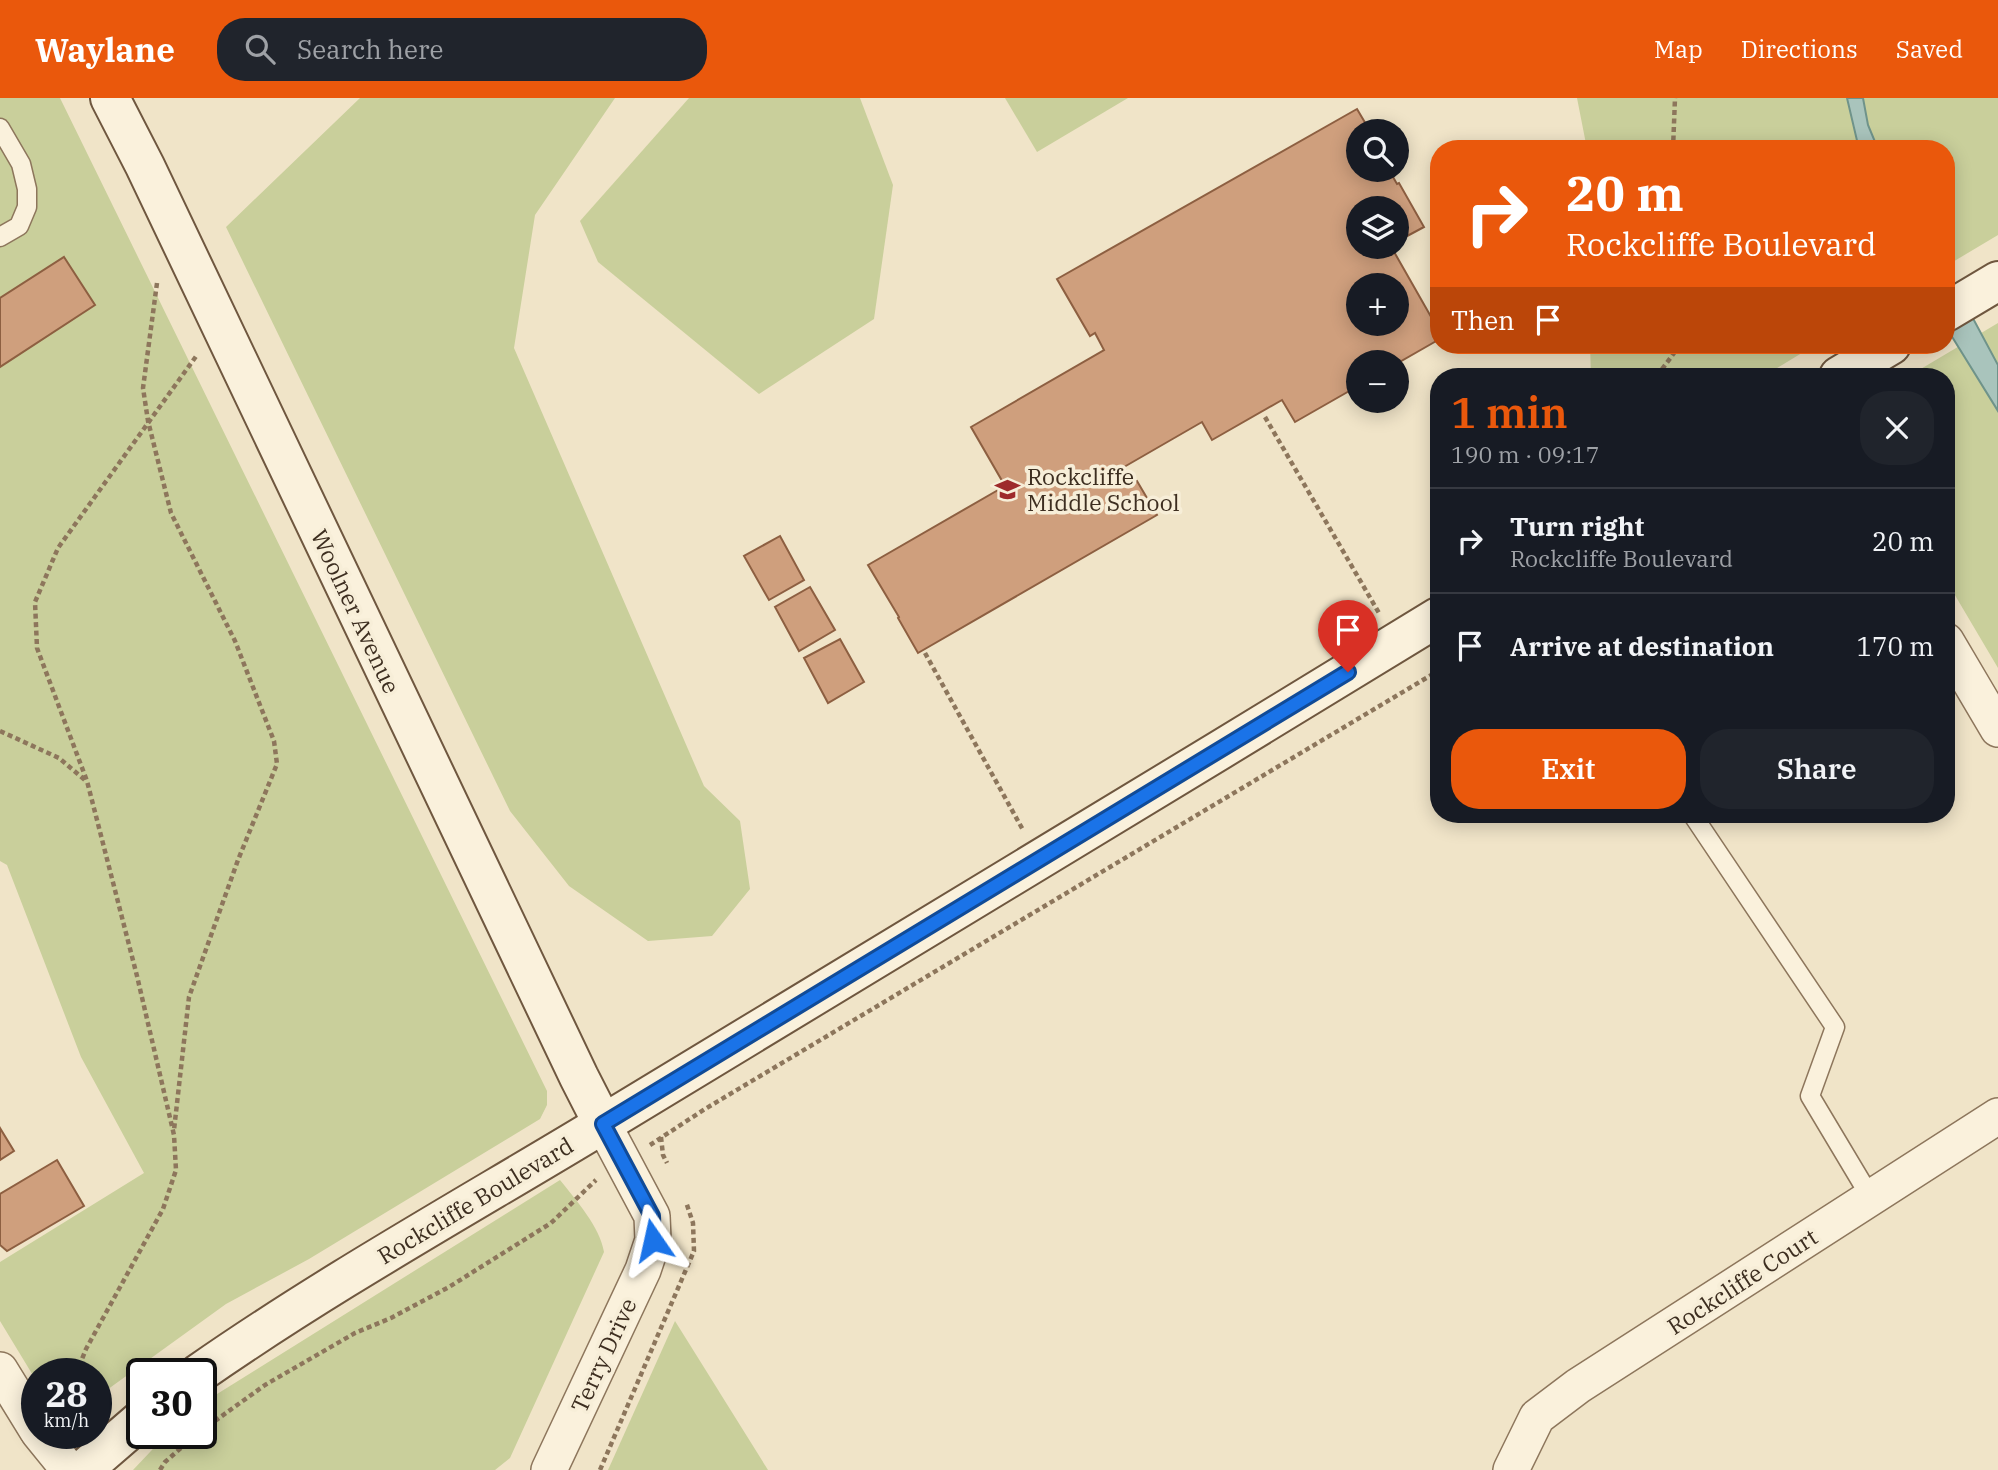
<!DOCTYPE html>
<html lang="en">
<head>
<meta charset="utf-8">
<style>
  :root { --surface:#171b24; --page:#20242c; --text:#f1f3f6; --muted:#9ea1a6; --line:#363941; --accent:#ea580c }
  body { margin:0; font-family:"IBM Plex Serif",serif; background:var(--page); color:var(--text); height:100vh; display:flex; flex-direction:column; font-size:26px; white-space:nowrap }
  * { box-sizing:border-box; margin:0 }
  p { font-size:23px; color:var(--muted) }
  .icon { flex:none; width:38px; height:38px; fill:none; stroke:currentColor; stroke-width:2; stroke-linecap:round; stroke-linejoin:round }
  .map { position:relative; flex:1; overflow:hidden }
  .sheet { position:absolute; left:1430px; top:270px; width:525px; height:455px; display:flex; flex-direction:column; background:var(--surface); border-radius:28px; box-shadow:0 4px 18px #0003 }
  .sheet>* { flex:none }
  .hud { position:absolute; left:1430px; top:42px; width:525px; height:214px; border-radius:28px; box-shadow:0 4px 18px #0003; background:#ea580c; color:#fff; overflow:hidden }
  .buttons { position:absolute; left:1346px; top:21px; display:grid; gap:14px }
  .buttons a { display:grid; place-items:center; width:63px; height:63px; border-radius:50%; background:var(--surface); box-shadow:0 4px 18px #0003; font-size:35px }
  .speed { position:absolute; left:21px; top:1260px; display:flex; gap:14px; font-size:35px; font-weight:700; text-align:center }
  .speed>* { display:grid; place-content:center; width:91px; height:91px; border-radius:50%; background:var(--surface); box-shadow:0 4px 18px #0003; line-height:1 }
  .speed small { font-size:18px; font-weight:400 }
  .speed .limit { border:4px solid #111; border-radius:10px; background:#fff; color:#111 }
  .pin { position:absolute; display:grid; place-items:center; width:60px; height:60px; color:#fff; margin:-72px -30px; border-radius:50% 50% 50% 0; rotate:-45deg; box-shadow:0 0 7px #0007 }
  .pin .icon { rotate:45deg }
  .me { position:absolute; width:77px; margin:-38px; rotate:349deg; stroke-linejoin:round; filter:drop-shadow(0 0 5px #0008) }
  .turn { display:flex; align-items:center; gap:24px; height:147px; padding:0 21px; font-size:32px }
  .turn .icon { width:91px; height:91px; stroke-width:2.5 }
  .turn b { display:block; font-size:49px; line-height:60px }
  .then { display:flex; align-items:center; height:66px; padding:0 21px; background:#0003; gap:14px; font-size:26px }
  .round { display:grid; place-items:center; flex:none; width:74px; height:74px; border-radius:28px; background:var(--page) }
  .summary { display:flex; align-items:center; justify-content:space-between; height:119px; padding:0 21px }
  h1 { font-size:42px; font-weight:600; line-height:52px; color:var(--accent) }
  .button { display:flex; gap:14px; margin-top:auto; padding:14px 21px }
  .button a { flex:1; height:80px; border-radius:28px; background:var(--accent); color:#fff; font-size:28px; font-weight:600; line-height:80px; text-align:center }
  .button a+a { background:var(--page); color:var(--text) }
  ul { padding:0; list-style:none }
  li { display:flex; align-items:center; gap:21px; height:105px; padding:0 21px; border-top:2px solid var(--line) }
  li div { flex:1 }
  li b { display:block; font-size:26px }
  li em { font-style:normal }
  header { display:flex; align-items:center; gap:42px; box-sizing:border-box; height:98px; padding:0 35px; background:var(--accent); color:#fff }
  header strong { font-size:33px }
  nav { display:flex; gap:38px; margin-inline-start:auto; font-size:24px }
  .search { width:490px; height:63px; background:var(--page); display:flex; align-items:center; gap:18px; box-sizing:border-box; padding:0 24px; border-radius:28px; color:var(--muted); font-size:26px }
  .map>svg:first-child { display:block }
</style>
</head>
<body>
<header>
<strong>Waylane</strong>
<div class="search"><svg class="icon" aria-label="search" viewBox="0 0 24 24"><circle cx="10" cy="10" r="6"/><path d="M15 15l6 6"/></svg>Search here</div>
<nav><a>Map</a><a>Directions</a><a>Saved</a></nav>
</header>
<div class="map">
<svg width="1998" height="1372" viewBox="0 0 1998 1372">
  <rect width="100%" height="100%" fill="#f0e4c8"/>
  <g fill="#c9cf9b">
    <polygon points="0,0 60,0 547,993 547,1007 540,1021 309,1161 226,1206 111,1289 96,1301 96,1276 37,1276 37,1284 0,1223 0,1164 144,1075 81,959 7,767 0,763"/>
    <polygon points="360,0 615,0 535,117 514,250 704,688 740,723 750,791 712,838 648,843 569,788 510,713 226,129"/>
    <polygon points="689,0 860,0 893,87 874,221 759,296 598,164 580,123"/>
    <polygon points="1005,0 1128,0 1037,54"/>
    <polygon points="1577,0 1998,0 1998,137 1946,168 1946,51 1587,51"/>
    <polygon points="1998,225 1998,570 1946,482 1946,278 1909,278"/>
    <polygon points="1590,247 1815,247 1764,278 1591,278"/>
    <path d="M560,1082C576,1102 600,1129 604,1154L510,1360L495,1372H133L168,1335H201V1306Z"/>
    <polygon points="675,1223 768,1372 608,1372"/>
  </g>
  <g fill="#a9c4bc" stroke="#6f938a" stroke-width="2">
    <polygon points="1847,0 1863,0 1868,27 1878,51 1859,51"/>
    <polygon points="1946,170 1998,267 1998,313 1946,229"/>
  </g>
  <g fill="#cf9f7d" stroke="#8d5f41" stroke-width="2" fill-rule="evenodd">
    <path d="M1357,11L1370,33H1358V72H1389L1397,86L1399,85L1424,129L1396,144V110H1358V149H1389L1390,154L1393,152L1438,231V242L1396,266V264H1358V288L1295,324L1282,302L1212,342L1202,324L1124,369L1133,385L1137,383L1157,417L918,555L898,520L899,519L868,467L1005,388L971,329L1104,252L1095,235L1090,238L1057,181ZM1358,187H1396V226H1358Z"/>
    <polygon points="64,159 95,207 0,269 0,200"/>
    <polygon points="780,438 804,482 769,502 744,458"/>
    <polygon points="810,489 835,532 799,553 775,509"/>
    <polygon points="840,541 864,584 828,605 804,560"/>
    <polygon points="0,1030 14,1053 0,1062"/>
    <polygon points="57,1062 84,1108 7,1153 0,1147 0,1096"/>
  </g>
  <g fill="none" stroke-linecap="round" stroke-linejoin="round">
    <defs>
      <g id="lane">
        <polyline points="0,30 21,66 27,91 27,109 19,128 0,139"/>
        <polyline points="1692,716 1835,929 1810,998 1871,1100"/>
      </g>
      <g id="street">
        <polyline points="1946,543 1998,631"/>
        <polyline points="0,1272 37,1332"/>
        <polyline points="39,1335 69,1372"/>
        <polyline points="549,1372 643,1172 653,1142 652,1118 603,1026"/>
        <polyline points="1511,1372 1537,1319 1578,1288 1998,1018"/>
      </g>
      <g id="secondary">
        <polyline points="110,0 145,68 579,979 603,1026"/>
        <polyline points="1946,214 1998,183"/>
        <polyline points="1839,278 1891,247"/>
        <path d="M198,1276C330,1184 471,1106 608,1023C885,855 1162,688 1438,519"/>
        <polyline points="83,1372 142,1321"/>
      </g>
    </defs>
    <use href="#lane" stroke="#8d765c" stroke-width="21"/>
    <use href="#street" stroke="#8d765c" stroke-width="38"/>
    <use href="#secondary" stroke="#6f573f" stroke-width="42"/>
    <g stroke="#8d765c" stroke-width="4.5" stroke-dasharray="5 3.5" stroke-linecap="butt">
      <polyline points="1673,51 1675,0"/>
      <polyline points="157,185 143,290 148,323 171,415 235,543 274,643 277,666 238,762 189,899 174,1032"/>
      <polyline points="1657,278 1680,247"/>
      <polyline points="1265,319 1379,515"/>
      <polyline points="925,555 1023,732"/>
      <polyline points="0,633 59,660 86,683"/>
      <polyline points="661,1039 663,1057 667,1065"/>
      <polyline points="650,1047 705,1011 1438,573"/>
      <polyline points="76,1276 86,1251 163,1111 176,1072 174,1037 137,878 87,683 37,550 35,504 58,450 197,257"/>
      <polyline points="201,1333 265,1287 355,1235 391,1220 449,1189 551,1125 596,1082"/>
      <polyline points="160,1372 165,1364 198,1335"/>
      <polyline points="600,1372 694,1153 693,1125 686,1104"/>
    </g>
    <use href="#lane" stroke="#faf1dc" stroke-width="18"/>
    <use href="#street" stroke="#faf1dc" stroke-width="35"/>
    <use href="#secondary" stroke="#faf1dc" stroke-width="38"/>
  </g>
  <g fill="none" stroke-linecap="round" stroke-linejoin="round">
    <defs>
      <polyline id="route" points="653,1142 652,1118 603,1026 1348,574"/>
    </defs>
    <use href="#route" stroke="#114b97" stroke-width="18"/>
    <use href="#route" stroke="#1a73e8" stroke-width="12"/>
  </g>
  <defs>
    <symbol id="school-bare" viewBox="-9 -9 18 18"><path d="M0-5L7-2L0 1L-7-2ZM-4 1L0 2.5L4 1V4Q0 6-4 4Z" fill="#9e2a2b" stroke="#f7eed8" stroke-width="2.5" paint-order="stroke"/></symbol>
  </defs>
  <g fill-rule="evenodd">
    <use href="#school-bare" x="990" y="374" width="35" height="35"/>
  </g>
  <g text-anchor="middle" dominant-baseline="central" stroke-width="7" stroke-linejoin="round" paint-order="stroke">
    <g font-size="23" fill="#3d2e20" stroke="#f7eed8" text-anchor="start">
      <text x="1027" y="378">Rockcliffe<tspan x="1027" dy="26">Middle School</tspan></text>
    </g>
    <g font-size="23" fill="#3d2e20" stroke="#f7eed8">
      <text transform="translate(356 513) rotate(65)">Woolner Avenue</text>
      <text transform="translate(475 1102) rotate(-31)">Rockcliffe Boulevard</text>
      <text transform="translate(1742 1183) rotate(-33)">Rockcliffe Court</text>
      <text transform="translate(603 1257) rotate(-65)">Terry Drive</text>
    </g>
  </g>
</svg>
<div class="buttons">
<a><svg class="icon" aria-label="search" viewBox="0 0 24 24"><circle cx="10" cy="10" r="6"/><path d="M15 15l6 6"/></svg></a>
<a><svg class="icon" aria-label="layers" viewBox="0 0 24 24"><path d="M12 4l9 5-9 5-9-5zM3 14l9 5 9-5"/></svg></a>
<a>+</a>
<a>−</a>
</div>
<div class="speed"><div>28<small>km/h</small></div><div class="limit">30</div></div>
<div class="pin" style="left:1348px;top:574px;background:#d93025"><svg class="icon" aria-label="arrive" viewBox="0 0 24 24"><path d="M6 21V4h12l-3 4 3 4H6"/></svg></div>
<svg class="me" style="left:653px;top:1142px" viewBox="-20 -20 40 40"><path d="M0-17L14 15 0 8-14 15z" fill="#1a73e8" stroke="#fff" stroke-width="4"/></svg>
<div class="hud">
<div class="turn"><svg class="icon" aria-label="right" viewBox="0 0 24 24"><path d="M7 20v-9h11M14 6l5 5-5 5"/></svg><div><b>20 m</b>Rockcliffe Boulevard</div></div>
<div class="then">Then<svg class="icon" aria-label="arrive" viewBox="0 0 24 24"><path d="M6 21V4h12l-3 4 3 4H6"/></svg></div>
</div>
<section class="sheet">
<div class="summary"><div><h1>1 min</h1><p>190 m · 09:17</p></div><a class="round"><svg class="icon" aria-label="close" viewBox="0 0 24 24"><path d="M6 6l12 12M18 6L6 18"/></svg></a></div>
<ul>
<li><svg class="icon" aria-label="right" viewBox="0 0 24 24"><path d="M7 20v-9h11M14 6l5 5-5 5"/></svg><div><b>Turn right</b><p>Rockcliffe Boulevard</p></div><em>20 m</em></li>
<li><svg class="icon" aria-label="arrive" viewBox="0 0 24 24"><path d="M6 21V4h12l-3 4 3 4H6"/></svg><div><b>Arrive at destination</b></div><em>170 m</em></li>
</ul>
<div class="button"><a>Exit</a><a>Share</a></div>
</section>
</div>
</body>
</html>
